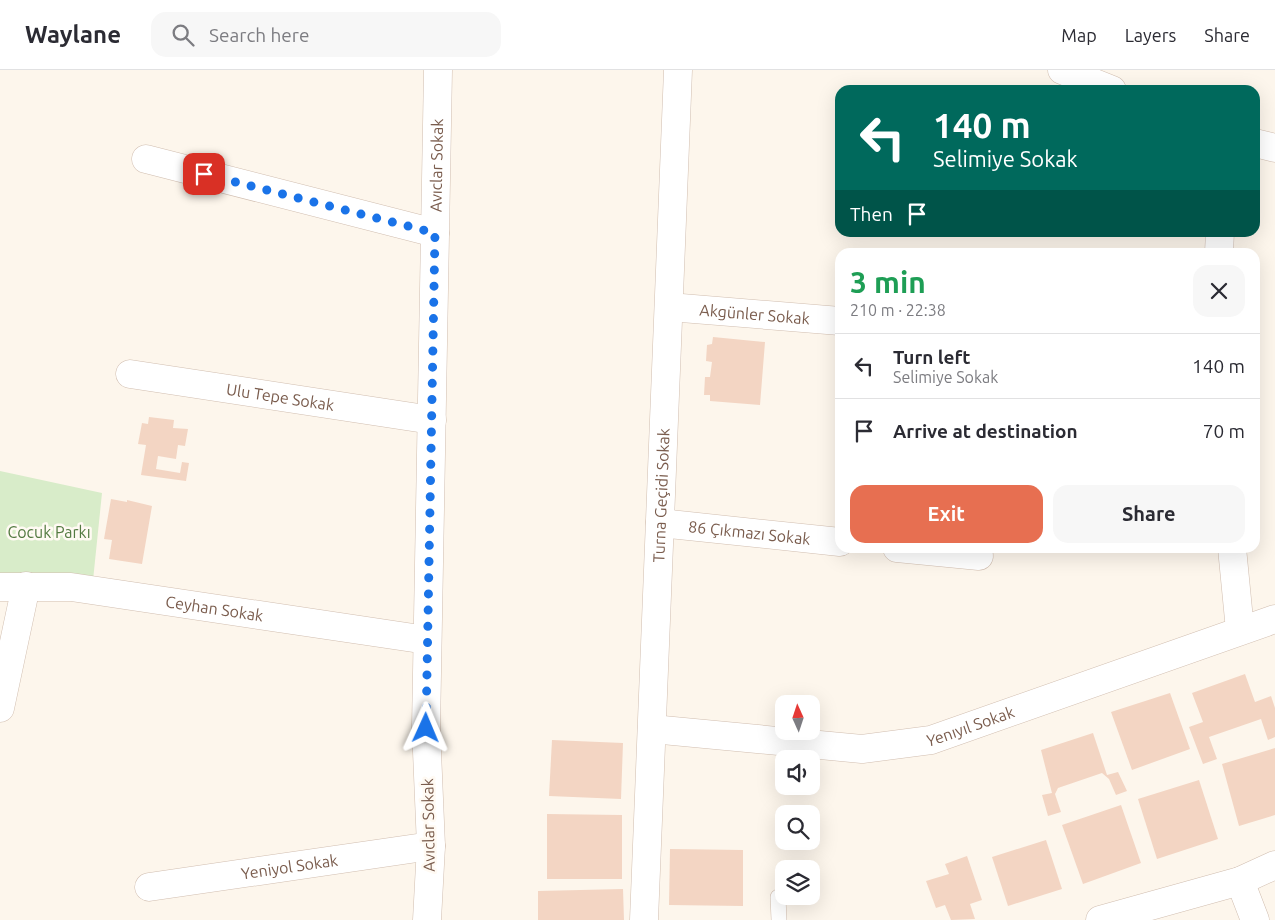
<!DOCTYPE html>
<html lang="en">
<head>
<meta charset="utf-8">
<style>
  :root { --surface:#fff; --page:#f7f7f7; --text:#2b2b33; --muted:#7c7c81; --line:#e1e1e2; --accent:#e76f51 }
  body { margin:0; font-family:Ubuntu,sans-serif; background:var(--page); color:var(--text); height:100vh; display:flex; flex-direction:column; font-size:19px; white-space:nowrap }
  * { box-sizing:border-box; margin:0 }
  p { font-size:16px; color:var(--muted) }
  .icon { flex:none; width:28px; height:28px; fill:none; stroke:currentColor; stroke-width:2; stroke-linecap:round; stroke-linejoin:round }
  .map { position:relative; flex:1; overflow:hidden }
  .sheet { position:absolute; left:835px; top:178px; width:425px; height:305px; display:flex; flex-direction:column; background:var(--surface); border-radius:15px; box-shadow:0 5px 20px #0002 }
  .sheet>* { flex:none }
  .hud { position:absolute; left:835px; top:15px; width:425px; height:152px; border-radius:15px; box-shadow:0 5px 20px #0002; background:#00695c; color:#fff; overflow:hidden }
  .needle { width:32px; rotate:357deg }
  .fabs { position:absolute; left:775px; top:625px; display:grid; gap:10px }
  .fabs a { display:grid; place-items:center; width:45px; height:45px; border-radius:10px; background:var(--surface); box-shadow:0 5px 20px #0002; font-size:25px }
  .pin { position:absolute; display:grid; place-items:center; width:42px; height:42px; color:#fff; margin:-21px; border-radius:10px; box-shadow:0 2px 8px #0006 }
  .me { position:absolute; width:55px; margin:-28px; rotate:1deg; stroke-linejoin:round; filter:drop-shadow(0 0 4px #0008) }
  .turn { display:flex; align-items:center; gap:18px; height:105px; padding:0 15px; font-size:22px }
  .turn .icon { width:65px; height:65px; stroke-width:2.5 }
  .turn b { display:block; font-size:35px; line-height:42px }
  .then { display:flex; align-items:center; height:48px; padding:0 15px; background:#0003; gap:10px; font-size:19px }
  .round { display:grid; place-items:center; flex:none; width:52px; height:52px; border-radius:15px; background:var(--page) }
  .overview { display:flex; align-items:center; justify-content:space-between; height:85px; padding:0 15px }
  h1 { font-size:30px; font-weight:700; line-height:38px; color:#1e9e55 }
  .cta { display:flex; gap:10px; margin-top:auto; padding:10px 15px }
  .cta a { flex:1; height:58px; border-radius:15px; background:var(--accent); color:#fff; font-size:20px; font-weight:700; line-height:58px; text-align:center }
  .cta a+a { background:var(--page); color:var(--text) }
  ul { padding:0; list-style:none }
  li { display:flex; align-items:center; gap:15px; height:65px; padding:0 15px; border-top:1px solid var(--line) }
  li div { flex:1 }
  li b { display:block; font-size:19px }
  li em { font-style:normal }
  header { display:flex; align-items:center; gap:30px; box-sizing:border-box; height:70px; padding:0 25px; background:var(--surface); border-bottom:1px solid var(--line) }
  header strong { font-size:24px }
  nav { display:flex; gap:28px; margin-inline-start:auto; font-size:18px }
  .search { width:350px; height:45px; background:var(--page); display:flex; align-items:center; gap:12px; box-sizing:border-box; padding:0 18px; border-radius:15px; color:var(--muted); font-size:19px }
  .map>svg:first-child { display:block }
</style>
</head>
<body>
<header>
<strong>Waylane</strong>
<div class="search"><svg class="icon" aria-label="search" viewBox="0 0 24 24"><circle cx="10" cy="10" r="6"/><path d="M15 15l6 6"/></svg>Search here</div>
<nav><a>Map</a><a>Layers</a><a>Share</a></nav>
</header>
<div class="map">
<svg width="1275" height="850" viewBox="0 0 1275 850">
  <rect width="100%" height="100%" fill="#fdf6ec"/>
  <polygon fill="#d8ecc9" points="0,401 102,423 92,520 0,514"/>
  <g fill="#f3d5c3">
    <polygon points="713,267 765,272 760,335 710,331 710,325 704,325 705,307 710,307 712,292 706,291 707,275 712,274"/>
    <polygon points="149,347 174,350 173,358 188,359 185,376 178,375 176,389 158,386 156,399 180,403 182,392 189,393 186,411 141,405 146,375 138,374 142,353 148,354"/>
    <polygon points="111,429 127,432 127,430 152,436 142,494 109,489 112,470 104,469"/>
    <polygon points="1245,604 1255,632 1271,626 1275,638 1275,667 1268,670 1261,649 1209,667 1217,689 1203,694 1189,657 1203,652 1192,623"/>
    <polygon points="1170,623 1190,679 1132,700 1111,642"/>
    <polygon points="1093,663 1107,705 1118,702 1127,721 1116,725 1109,709 1102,703 1058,718 1055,724 1061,742 1048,746 1042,725 1052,723 1041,680"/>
    <polygon points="552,670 623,673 621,729 549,726"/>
    <polygon points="1275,678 1275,745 1239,756 1222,694"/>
    <polygon points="1199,710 1218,769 1157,789 1138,729"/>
    <polygon points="1121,735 1141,793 1083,814 1062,755"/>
    <polygon points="547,744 622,745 622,809 547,809"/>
    <polygon points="1046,770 1062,819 1008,836 992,787"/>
    <polygon points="670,779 743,780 743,836 669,835"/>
    <polygon points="967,786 982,830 970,834 975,849 951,850 945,835 936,838 926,811 949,804 945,794"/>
    <polygon points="623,819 624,850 538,850 538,821"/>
  </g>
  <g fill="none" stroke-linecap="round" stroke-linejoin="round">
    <defs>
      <polyline id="service" points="778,827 779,850"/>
      <g id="minor">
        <polyline points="1062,0 1112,20"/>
        <polyline points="1255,73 1275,78"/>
        <polyline points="146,89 435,163"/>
        <polyline points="1219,182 1220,162"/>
        <path id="s1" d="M669,237L840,251"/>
        <path id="s2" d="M130,304L432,350"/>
        <path id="s3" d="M660,453L840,472"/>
        <polyline points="897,478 979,486"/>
        <polyline points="1232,478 1240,560"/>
        <path id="s4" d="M0,517H71L427,570"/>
        <polyline points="0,638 26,516"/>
        <path id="s5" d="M652,659L862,679L931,670L1275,549"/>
        <polyline points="1240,811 1255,850"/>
        <path id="s6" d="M149,817L431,776"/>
        <path id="s7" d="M427,850L431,776L426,658L438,0"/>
        <path id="s8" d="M644,850L678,0"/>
      </g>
      <polyline id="tertiary" points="1100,850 1240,811 1275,795"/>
    </defs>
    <use href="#service" stroke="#d1beb0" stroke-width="16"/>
    <use href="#minor" stroke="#d1beb0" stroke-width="29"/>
    <use href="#tertiary" stroke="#d1beb0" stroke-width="29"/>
    <use href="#service" stroke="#fff" stroke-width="15"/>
    <use href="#minor" stroke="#fff" stroke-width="28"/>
    <use href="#tertiary" stroke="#fff" stroke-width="28"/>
  </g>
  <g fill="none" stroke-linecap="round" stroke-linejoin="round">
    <polyline stroke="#1a73e8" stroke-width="9" stroke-dasharray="0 16.2" points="204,104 435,163 426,658"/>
  </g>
  <g text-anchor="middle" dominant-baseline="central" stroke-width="5" stroke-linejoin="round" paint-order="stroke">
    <g font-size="16" fill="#7a5c4d" stroke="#fffaf3">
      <text stroke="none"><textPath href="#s7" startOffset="755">Avıclar Sokak</textPath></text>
      <text stroke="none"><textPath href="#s1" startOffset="86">Akgünler Sokak</textPath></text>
      <text stroke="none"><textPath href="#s2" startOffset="152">Ulu Tepe Sokak</textPath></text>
      <text stroke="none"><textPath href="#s8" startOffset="425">Turna Geçidi Sokak</textPath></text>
      <text stroke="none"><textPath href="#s3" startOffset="90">86 Çıkmazı Sokak</textPath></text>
      <text stroke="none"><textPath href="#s4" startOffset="216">Ceyhan Sokak</textPath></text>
      <text stroke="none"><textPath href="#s5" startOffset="322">Yenıyıl Sokak</textPath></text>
      <text transform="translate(428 755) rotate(-91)">Avıclar Sokak</text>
      <text stroke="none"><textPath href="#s6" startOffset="142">Yeniyol Sokak</textPath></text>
    </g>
    <g font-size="16" fill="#537a41" stroke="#fffaf3">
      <text x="49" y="462">Cocuk Parkı</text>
    </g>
  </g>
</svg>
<div class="fabs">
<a><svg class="needle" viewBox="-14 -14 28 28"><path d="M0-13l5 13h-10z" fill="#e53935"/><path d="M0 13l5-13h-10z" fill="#7c7c81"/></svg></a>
<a><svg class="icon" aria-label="sound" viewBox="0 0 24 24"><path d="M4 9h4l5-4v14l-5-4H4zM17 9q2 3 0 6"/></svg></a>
<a><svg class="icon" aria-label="search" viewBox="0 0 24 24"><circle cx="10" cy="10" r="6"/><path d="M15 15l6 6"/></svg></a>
<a><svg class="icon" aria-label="layers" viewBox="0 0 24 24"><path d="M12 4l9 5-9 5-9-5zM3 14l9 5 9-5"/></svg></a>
</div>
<div class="pin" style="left:204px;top:104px;background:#d93025"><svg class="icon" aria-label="arrive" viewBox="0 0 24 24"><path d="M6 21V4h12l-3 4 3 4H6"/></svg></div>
<svg class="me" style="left:426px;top:658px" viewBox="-20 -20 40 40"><path d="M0-17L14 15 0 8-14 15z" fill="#1a73e8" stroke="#fff" stroke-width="4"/></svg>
<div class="hud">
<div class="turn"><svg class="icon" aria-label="left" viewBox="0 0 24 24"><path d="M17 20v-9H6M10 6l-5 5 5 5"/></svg><div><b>140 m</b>Selimiye Sokak</div></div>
<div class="then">Then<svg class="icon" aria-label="arrive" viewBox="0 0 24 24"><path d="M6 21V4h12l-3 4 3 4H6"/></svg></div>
</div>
<section class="sheet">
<div class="overview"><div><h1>3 min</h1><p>210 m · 22:38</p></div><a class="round"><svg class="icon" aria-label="close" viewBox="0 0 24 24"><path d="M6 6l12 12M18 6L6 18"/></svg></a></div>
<ul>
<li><svg class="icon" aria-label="left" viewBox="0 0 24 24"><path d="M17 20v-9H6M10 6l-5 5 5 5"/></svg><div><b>Turn left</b><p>Selimiye Sokak</p></div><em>140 m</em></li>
<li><svg class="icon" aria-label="arrive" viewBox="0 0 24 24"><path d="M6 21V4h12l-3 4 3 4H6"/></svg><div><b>Arrive at destination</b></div><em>70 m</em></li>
</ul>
<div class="cta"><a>Exit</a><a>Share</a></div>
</section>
</div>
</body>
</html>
